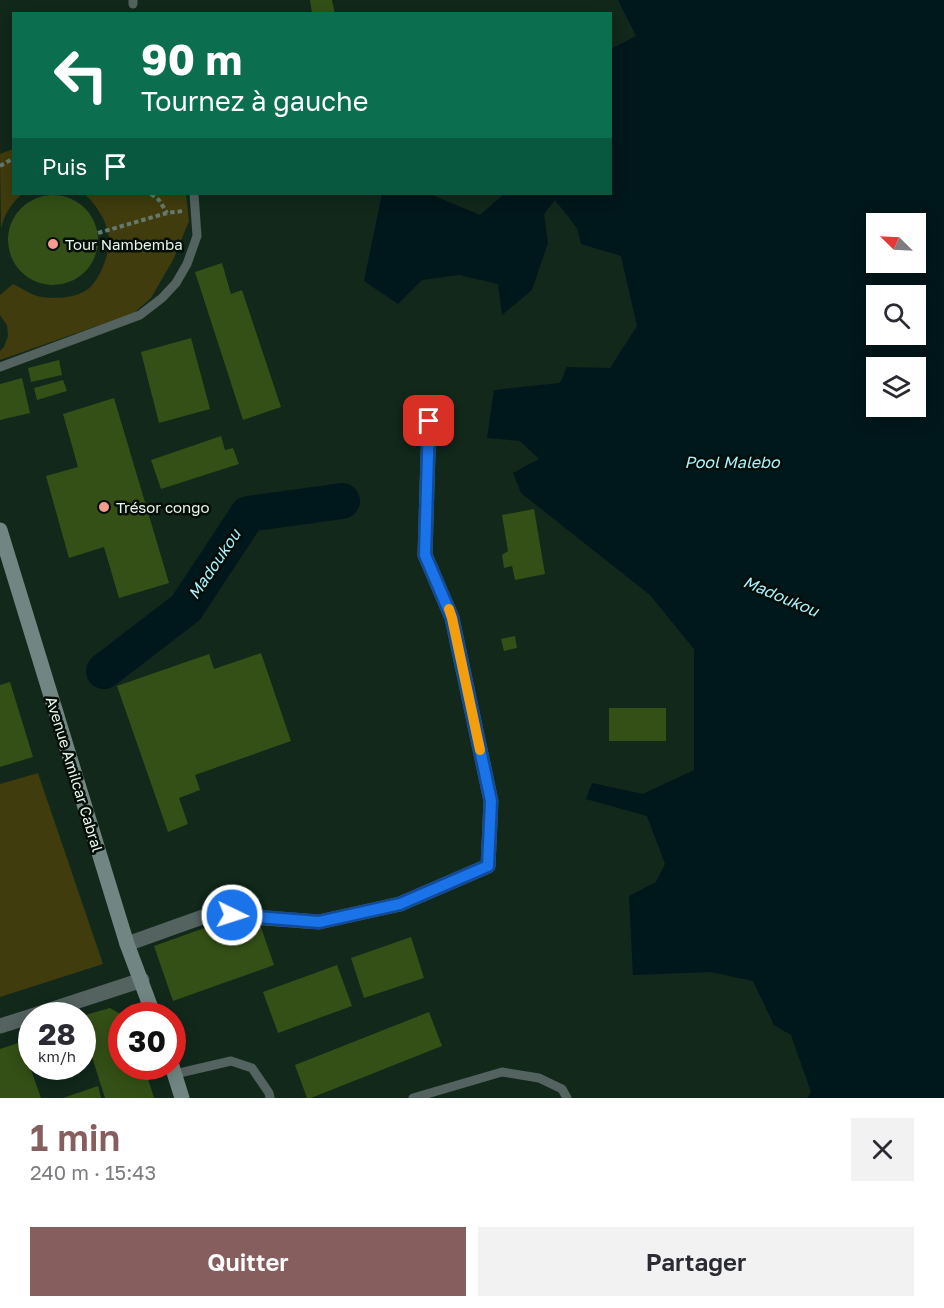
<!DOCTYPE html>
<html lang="fr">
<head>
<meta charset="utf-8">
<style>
  :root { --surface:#fff; --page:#f2f2f3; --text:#2b2b33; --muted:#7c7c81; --accent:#865e5d }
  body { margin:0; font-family:"Golos Text",sans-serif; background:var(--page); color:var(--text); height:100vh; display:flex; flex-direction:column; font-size:22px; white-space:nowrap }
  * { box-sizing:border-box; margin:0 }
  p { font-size:20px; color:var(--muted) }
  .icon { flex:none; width:33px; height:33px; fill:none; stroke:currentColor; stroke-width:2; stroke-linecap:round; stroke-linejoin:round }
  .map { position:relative; height:1098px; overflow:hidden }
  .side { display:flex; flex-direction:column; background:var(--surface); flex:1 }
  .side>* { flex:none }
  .top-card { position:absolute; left:12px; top:12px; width:600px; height:183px; border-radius:0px; box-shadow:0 3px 15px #0003; background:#0b6e4f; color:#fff; overflow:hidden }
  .needle { width:39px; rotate:294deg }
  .buttons { position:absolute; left:866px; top:213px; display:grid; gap:12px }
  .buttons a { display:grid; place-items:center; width:60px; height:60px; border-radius:0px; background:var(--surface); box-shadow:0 3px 15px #0003; font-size:30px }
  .speed { position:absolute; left:18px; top:1002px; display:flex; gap:12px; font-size:30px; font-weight:700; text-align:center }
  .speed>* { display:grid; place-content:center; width:78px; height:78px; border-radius:50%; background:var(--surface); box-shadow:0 3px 15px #0003; line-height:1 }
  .speed small { font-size:15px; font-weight:400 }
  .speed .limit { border:9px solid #d22; background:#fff; color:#111 }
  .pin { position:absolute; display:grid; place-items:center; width:51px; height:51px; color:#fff; margin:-26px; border-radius:12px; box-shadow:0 3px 9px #0006 }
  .me { position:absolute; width:66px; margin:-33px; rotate:94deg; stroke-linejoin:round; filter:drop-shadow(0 0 4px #0008) }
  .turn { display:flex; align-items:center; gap:21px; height:126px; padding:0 30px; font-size:27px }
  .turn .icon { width:78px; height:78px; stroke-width:2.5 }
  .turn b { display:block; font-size:42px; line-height:51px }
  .then { display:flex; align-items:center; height:57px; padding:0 30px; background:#0003; gap:12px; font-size:22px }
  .round { display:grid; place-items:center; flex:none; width:63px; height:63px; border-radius:0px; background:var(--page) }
  .head { display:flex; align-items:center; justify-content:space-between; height:102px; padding:0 30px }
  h1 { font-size:36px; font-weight:600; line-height:45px; color:var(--accent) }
  .action { display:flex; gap:12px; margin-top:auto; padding:12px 30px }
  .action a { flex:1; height:69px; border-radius:0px; background:var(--accent); color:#fff; font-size:24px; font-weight:600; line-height:69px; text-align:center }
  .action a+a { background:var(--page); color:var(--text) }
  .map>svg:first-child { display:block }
</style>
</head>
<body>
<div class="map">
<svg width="944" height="1098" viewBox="0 0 944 1098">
  <rect width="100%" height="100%" fill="#11281b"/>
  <g fill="#403c0e">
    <path d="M13,149L14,194H22C11,204 4,214 1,229L0,154Z"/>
    <path d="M85,194H186L189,221L173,260L151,298L134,313L0,360V351L4,347L8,336L7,325L0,315V295L13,284C22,288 32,296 42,297C57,299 76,298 88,289C100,280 110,253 109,238C107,221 97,206 85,194Z"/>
    <polygon points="38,773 103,964 0,997 0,784"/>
  </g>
  <path fill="#00171b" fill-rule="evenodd" d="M618,0H944V1098H807L811,1092L791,1035L774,1025L753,981L711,972L633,975L629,896L656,882L665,864L647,816L586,799L592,783L643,794L694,770V649L650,595L521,493L513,473L539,459L520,441L487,438L494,390L560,383L567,367L610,368L637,326L621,256L581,244L577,228L555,200L544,214L548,243L532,290L502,315L498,284L459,275L422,280L398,304L364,281L382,194H430L480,215L504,194H610L611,49L636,36ZM876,224H915V262H876ZM876,296H915V334H876ZM876,368H915V406H876Z"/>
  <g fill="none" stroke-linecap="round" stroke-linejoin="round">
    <polyline stroke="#00171b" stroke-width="36" points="104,671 186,608 248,514 342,501"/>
  </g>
  <g fill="#345016">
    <polygon points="310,0 332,0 335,14 312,14"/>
    <circle cx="53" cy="240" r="45"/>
    <polygon points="222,263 231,294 242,290 281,407 243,420 195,272"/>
    <polygon points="191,338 210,409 159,423 141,352"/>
    <polygon points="59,360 62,375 31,382 28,368"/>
    <polygon points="22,378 30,413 0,420 0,384"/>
    <polygon points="63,380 67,391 37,400 34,388"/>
    <polygon points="114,398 169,583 119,598 104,547 69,558 46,476 78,467 63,414"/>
    <polygon points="221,436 225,450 233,448 239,464 161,489 151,460"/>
    <polygon points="534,509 545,574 515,580 512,566 504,568 502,555 508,551 502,515"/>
    <polygon points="515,636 517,648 504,651 501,639"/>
    <polygon points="261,653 291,741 195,775 200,790 179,798 188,824 168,832 117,686 209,654 214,669"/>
    <polygon points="10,682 33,757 0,767 0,685"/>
    <rect x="609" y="708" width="57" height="33"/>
    <polygon points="255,910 274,965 173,1001 154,946"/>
    <polygon points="411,937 424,978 364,998 351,958"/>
    <polygon points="337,965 352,1006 278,1033 263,992"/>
    <polygon points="110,1008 122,1015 122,1066 144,1066 154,1098 105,1098 92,1057 82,1061 82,1016"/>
    <polygon points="429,1012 442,1046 311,1098 307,1098 295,1065"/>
    <polygon points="32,1033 32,1057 31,1057 23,1036"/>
    <polygon points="21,1042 41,1098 0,1098 0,1049"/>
    <polygon points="35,1066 63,1066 63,1067 38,1075"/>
    <polygon points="98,1086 101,1098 63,1098"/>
  </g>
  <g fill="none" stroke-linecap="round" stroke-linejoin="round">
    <g stroke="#65796d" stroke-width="4" stroke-dasharray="4.5 3" stroke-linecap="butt">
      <polyline points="0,166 14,158"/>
      <polyline points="151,194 159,200 167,213"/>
      <polyline points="98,233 167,213 183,211"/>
    </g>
    <g stroke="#546260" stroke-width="9">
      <polyline points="133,0 133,4"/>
      <polyline points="0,367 140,315 162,298 176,283 187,264 197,236 194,194"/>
      <polyline points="175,1074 231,1061 252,1068 269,1093 270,1098"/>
      <polyline points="413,1098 502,1072 539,1078 562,1089 567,1098"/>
    </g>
    <g stroke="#546260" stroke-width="15">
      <polyline points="127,944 211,914 319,922 400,904 488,866 491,801 452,618 425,555 429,421"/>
      <polyline points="32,1016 142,980"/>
      <polyline points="0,1026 32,1016"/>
    </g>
    <g stroke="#718682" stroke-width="15">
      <polyline points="0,530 127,944 154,1016"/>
      <polyline points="172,1066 182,1098"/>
    </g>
  </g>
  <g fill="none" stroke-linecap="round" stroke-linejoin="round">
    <defs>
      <polyline id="route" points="232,915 319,922 400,904 488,866 491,801 452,618 425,555 429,421"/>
    </defs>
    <use href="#route" stroke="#114b97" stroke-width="15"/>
    <use href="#route" stroke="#1a73e8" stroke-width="10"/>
    <polyline stroke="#f59e0b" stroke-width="10" points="449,609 452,618 480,750"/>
  </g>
  <g fill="#f59c91" stroke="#050e08" stroke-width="2">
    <circle cx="53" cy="244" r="6"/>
    <circle cx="104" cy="507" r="6"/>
  </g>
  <g text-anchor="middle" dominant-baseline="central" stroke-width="5" stroke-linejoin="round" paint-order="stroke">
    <g font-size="15" fill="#e8f6ec" stroke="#050e08" text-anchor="start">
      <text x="65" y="244">Tour Nambemba</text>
      <text x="116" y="507">Trésor congo</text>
    </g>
    <g font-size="15" fill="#e8f6ec" stroke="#050e08">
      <text transform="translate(75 774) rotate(73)">Avenue Amilcar Cabral</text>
    </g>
    <g font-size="16" font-style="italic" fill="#aaf2fd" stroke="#050e08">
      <text x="732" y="462">Pool Malebo</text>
      <text transform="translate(214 564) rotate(-56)">Madoukou</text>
      <text transform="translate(781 596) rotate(23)">Madoukou</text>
    </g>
  </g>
</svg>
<div class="buttons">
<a><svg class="needle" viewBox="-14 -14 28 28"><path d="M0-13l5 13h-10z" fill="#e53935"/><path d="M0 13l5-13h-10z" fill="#7c7c81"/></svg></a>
<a><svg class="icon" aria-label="search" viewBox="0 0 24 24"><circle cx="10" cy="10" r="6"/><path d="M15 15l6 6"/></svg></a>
<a><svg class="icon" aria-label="layers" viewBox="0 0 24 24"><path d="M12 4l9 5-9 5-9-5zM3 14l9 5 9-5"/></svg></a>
</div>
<div class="speed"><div>28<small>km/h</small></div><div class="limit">30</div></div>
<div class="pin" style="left:429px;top:421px;background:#d93025"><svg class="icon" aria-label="arrive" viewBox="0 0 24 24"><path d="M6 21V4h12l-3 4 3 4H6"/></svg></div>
<svg class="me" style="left:232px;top:915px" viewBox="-20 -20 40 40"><circle r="17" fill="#1a73e8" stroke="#fff" stroke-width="3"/><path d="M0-11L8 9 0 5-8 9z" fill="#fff"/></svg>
<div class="top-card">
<div class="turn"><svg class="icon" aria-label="left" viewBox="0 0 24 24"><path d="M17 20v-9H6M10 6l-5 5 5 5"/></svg><div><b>90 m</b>Tournez à gauche</div></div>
<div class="then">Puis<svg class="icon" aria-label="arrive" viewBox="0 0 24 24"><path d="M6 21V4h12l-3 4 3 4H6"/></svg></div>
</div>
</div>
<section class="side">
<div class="head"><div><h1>1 min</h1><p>240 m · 15:43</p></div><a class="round"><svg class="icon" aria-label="close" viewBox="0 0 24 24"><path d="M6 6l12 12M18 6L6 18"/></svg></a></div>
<div class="action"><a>Quitter</a><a>Partager</a></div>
</section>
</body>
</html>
